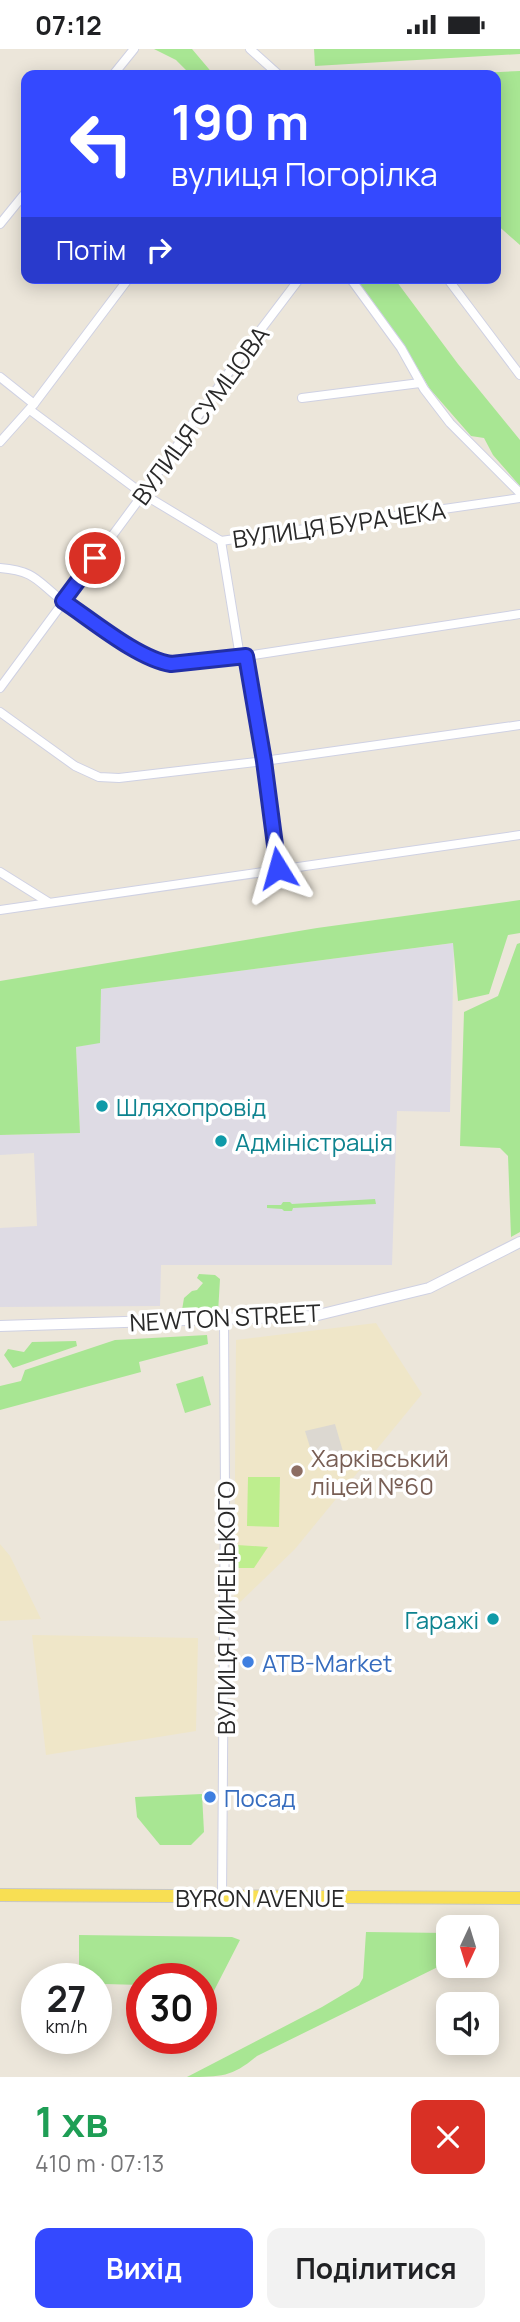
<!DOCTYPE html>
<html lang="uk">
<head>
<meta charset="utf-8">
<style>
  :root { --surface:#fff; --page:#f2f2f2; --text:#202124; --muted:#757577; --accent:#3449ff }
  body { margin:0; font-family:Manrope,sans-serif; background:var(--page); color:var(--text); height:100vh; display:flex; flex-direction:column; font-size:26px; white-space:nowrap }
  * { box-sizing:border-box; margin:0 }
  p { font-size:23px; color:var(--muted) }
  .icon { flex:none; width:38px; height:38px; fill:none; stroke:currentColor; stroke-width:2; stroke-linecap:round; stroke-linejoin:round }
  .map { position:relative; height:2028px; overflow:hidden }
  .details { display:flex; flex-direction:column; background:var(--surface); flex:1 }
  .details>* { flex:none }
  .hud { position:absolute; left:21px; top:21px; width:480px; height:214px; border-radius:14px; box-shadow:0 4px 18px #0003; background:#3449ff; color:#fff; overflow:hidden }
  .needle { width:46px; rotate:184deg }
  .fabs { position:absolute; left:436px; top:1866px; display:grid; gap:14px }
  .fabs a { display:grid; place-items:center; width:63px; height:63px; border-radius:14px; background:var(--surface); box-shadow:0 4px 18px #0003; font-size:35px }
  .speed { position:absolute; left:21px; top:1914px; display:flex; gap:14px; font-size:35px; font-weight:700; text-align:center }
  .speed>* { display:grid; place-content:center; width:91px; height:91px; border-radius:50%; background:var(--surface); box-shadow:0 4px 18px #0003; line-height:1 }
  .speed small { font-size:18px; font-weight:400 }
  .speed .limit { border:10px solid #d22; background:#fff; color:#111 }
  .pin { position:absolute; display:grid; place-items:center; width:60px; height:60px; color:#fff; margin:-30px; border:4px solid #fff; border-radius:50%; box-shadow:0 2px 7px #0007 }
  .me { position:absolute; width:77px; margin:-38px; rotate:352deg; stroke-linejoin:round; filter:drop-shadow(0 0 5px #0008) }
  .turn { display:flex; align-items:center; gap:24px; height:147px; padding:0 35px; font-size:32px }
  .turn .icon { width:91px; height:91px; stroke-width:2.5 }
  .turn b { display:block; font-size:49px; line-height:60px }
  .then { display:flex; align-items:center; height:66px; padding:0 35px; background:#0003; gap:14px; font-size:26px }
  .round { display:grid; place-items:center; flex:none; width:74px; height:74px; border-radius:14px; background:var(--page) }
  .headline { display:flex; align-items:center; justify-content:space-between; height:119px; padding:0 35px }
  h1 { font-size:42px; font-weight:700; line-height:52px; color:#1e9e55 }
  .button { display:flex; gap:14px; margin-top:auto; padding:14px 35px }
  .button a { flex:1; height:80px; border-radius:14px; background:var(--accent); color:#fff; font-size:28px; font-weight:700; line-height:80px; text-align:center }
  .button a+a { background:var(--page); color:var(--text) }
  .status { display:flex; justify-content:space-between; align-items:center; height:49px; padding:0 35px; background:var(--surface); direction:ltr }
  .status svg { height:19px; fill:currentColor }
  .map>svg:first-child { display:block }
</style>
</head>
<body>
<div class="status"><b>07:12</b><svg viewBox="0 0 49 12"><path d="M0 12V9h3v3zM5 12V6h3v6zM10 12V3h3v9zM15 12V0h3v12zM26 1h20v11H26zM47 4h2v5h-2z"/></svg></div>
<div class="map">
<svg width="520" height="2028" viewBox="0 0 520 2028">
  <rect width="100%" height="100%" fill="#ece6da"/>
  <polygon fill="#dedbe4" points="454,894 450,1063 397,1062 392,1216 161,1216 160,1257 0,1258 0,1179 37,1177 34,1104 0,1106 0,1086 80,1084 76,998 100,993 101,940"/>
  <g fill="#efe6c8">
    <polygon points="376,1274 422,1345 295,1500 234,1559 236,1291"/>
    <polygon points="0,1495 10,1507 41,1570 0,1572"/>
    <polygon points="32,1586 198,1589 196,1682 46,1706"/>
  </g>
  <g fill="#a8e693">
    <polygon points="154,0 192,0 214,26 191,26 176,11"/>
    <polygon points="314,0 520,0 520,5 315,17"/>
    <polygon points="520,22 520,196 495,174 495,26 440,26"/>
    <polygon points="355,229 394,229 458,315 520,391 520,437 493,406 484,389 471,387 430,340 402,293"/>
    <polygon points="520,851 520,884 508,886 489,945 458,952 453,894 101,940 100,994 76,998 80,1084 0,1086 0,932 317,879"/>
    <polygon points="520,894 520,1183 511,1188 508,1107 500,1099 460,1097 464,963 498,947 517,895"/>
    <polygon points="375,1150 376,1155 293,1159 292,1162 284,1162 282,1160 267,1159 267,1156 281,1156 283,1153 290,1153 292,1155"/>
    <polygon points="199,1225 215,1226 220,1230 218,1264 188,1265 182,1261 184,1249 192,1242 197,1241 203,1234 197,1229"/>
    <polygon points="207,1286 208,1295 139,1313 141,1323 0,1361 0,1337 21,1332 25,1321 115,1291"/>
    <polygon points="76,1292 77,1297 13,1319 4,1306 8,1300 24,1303 32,1293"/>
    <polygon points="203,1327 211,1356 185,1364 176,1335"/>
    <polygon points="202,1745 204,1783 191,1796 160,1796 137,1768 135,1748"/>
    <path d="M366,1883L448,1884V1913L257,2007C232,2028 222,2028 187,2028L322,1958L359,1936L363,1929Z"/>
    <polygon points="79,1886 232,1888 240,1891 201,1967 201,1930 142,1930 142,1936 104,1935 95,1927 79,1919"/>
  </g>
  <g fill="#beee8e">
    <polygon points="248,1428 280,1428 279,1478 247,1477"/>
    <polygon points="237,1496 268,1498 254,1519 236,1519"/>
  </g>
  <polygon fill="#dcd8d1" points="335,1375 344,1406 315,1414 305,1382"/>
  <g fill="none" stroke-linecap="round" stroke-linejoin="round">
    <defs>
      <g id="street">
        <polyline points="250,0 279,26"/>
        <polyline points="113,26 134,0"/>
        <polyline points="0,175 26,143"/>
        <polyline points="350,229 401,299 424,340 450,374 520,444"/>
        <polyline points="447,229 520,326"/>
        <polyline points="0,328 34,355"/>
        <polyline points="302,349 420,334"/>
        <polyline points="30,361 143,445 221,492 520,449"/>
        <polyline points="0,393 34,355 129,229"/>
        <polyline points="221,492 240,608"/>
        <path d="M0,519C37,522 37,533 64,553C89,571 143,610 171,615L240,608L520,565"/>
        <polyline points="246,607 264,712 278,819"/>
        <polyline points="0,639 143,445 234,316 300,229"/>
        <polyline points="0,663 75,717 99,728 119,729 264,712 520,676"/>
        <polyline points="0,823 48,853"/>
        <polyline points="0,861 520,786"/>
        <polyline points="222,1848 225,1445 224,1271"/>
      </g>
      <polyline id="secondary" points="0,1277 314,1267 429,1239 520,1193"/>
      <polyline id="primary" points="0,1846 520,1849"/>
    </defs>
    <use href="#street" stroke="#cfd1e3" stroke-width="10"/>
    <use href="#secondary" stroke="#cfd1e3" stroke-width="12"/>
    <use href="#primary" stroke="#c7c7c7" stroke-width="14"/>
    <use href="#street" stroke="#fff" stroke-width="8"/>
    <use href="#secondary" stroke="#fff" stroke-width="10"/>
    <use href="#primary" stroke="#f8df53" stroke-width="12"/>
  </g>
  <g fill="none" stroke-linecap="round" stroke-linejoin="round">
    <defs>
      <path id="route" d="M95,509L63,552C92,571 138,610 171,615L246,607L264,712L278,819"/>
    </defs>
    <use href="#route" stroke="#222fa6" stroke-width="18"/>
    <use href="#route" stroke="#3449ff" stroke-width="12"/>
  </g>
  <g fill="#0f9aa8" stroke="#fff" stroke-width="2.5">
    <circle cx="102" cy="1057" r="7"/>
    <circle cx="221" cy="1092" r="7"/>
    <circle cx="493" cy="1570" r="7"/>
  </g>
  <circle fill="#8d6e63" stroke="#fff" stroke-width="2.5" cx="297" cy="1422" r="7"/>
  <g fill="#3f7fe0" stroke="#fff" stroke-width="2.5">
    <circle cx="248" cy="1613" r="7"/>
    <circle cx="210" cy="1748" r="7"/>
  </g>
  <g text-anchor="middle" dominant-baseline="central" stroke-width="7" stroke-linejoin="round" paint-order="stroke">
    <g font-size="24" fill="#292929" stroke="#fff">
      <text transform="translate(200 366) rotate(-54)">ВУЛИЦЯ СУМЦОВА</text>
      <text transform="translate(339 475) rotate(-8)">ВУЛИЦЯ БУРАЧЕКА</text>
      <text transform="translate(225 1268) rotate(-3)">NEWTON STREET</text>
      <text transform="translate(225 1559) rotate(-90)">ВУЛИЦЯ ЛИНЕЦЬКОГО</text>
      <text x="260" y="1848">BYRON AVENUE</text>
    </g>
    <g font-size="24" fill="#0d838f" stroke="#fff" text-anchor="start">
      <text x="116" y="1057">Шляхопровід</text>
      <text x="235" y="1092">Адміністрація</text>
      <text x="479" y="1570" text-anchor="end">Гаражі</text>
    </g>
    <g font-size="24" fill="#785e54" stroke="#fff" text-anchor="start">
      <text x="311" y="1408">Харківський<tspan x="311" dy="28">ліцей №60</tspan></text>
    </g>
    <g font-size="24" fill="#366cbe" stroke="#fff" text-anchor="start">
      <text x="262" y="1613">ATB-Market</text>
      <text x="224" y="1748">Посад</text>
    </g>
  </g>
</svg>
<div class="fabs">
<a><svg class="needle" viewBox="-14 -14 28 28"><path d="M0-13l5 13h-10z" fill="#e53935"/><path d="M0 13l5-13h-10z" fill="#757577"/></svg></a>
<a><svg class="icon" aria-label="sound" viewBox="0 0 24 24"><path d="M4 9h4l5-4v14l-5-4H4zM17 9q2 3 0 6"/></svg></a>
</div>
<div class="speed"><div>27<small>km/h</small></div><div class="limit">30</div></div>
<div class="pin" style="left:95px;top:509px;background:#d93025"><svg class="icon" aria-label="arrive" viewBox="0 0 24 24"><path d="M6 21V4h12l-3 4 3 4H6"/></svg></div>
<svg class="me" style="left:278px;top:819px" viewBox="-20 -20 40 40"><path d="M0-17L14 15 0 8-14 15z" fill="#3449ff" stroke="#fff" stroke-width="4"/></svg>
<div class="hud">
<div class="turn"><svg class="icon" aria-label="left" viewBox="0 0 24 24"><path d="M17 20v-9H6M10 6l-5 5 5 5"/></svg><div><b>190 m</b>вулиця Погорілка</div></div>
<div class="then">Потім<svg class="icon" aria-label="right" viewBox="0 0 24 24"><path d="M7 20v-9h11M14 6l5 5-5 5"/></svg></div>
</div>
</div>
<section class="details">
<div class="headline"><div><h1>1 хв</h1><p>410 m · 07:13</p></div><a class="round" style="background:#d93025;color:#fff"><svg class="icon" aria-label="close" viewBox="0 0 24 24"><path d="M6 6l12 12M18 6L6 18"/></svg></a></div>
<div class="button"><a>Вихід</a><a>Поділитися</a></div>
</section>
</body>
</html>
